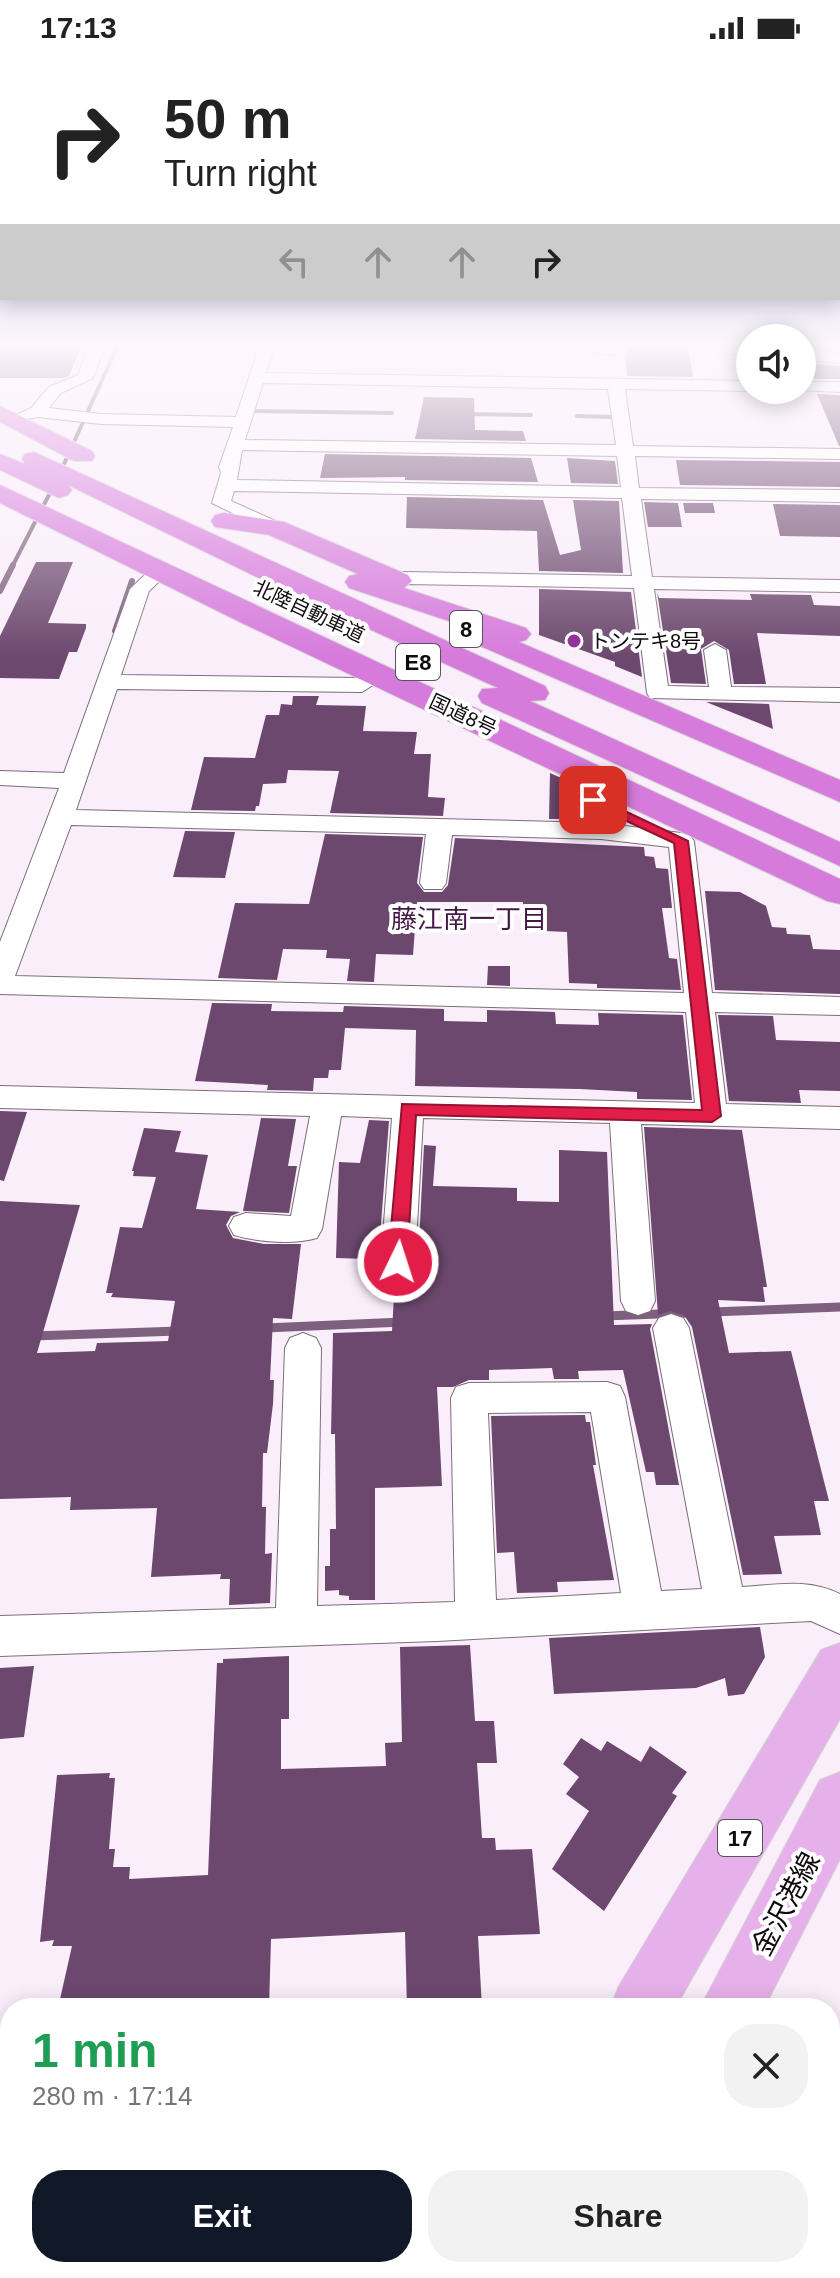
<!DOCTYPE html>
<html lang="en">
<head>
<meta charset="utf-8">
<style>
  :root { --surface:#fff; --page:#f2f2f2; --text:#222; --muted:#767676; --accent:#111827 }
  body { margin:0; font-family:Helvetica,"Noto Sans JP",sans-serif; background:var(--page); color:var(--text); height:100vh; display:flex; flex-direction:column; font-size:30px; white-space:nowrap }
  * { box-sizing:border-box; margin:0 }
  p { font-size:26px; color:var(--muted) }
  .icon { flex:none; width:44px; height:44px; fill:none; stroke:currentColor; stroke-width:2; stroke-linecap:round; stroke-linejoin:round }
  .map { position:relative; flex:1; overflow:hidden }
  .sheet { position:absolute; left:0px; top:1942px; width:840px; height:280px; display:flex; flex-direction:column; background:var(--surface); border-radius:32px 32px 0 0; box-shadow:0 4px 20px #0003 }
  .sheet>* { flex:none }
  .hud { position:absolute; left:0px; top:0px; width:840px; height:244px; box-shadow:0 4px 20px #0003; background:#fff; color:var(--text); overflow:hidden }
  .fabs { position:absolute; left:736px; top:268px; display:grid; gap:16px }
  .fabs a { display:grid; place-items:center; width:80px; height:80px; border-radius:50%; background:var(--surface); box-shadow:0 4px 20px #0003; font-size:40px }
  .pin { position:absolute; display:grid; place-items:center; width:68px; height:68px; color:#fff; margin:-34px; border-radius:16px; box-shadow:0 4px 12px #0006 }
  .me { position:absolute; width:88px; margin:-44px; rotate:4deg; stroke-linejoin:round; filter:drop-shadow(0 0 6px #0008) }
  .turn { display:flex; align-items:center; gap:28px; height:168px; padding:0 32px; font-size:36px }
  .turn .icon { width:104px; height:104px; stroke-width:2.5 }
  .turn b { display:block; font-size:56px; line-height:68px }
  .lanes { display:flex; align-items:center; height:76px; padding:0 32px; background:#0003; justify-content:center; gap:40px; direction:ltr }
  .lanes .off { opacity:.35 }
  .round { display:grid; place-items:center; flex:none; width:84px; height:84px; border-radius:32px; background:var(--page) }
  .head { display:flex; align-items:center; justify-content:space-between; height:136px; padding:0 32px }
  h1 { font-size:48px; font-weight:700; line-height:60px; color:#1e9e55 }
  .button { display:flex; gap:16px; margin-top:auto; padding:16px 32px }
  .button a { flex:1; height:92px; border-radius:32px; background:var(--accent); color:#fff; font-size:32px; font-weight:700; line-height:92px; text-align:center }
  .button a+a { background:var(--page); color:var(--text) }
  .status { display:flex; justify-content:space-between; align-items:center; height:56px; padding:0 40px; background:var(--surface); direction:ltr }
  .status svg { height:22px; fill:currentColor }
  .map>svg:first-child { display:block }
</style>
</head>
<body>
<div class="status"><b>17:13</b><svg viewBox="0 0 49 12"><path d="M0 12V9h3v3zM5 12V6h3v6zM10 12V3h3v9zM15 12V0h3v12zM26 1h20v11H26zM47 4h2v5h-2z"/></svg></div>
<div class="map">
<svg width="840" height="2222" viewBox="0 0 840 2222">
  <rect width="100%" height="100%" fill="#faeefa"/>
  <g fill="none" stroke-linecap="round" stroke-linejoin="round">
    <g stroke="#7d607e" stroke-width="4">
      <polyline points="254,355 392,357"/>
      <polyline points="467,358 531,359"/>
      <polyline points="577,360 613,361"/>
      <polyline points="60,417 117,291"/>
      <polyline points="12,511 54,429"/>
    </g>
    <g stroke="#7d607e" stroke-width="6">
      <polyline points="0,535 13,509"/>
      <polyline points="115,575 132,525"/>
    </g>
    <g stroke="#7d607e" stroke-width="9">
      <polyline points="712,1256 840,1251"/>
      <polyline points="604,1260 687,1257"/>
      <polyline points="265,1272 403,1266"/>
      <polyline points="33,1280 179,1275"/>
    </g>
  </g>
  <g fill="#6c486e">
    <polygon points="0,291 81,291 69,320 63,322 0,322"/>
    <polygon points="630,291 688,291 693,321 627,320 625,301"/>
    <polygon points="805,307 840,310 840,323 811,323"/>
    <polygon points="817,338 840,339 840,390 839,390"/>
    <polygon points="424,341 474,342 475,374 523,375 526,385 415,383"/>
    <polygon points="325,398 531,402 538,426 405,424 405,421 320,422"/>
    <polygon points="567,402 615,405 618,428 571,427"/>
    <polygon points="676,404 840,406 840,431 680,429"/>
    <polygon points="407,441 543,444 560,499 581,494 573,444 619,445 623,517 539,515 537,475 406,472"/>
    <polygon points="644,446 678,447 682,471 648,471"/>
    <polygon points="683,447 713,447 715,457 685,457"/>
    <polygon points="773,448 840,449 840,481 780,480"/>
    <polygon points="36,506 73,506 48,567 86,568 86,572 77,596 69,596 59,623 0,622 0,580"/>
    <polygon points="539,533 631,536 642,621 615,610 615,606 539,579"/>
    <polygon points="657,536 659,542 752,544 750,538 811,539 814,549 840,550 840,580 757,577 766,628 734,628 729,594 714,585 701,593 706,628 671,627"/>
    <polygon points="293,640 319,640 316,649 366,650 363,675 417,676 414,698 431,698 428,741 445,742 443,760 330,757 339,715 288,714 286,727 263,728 259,750 256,750 255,755 191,754 204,701 255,702 266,659 279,659 281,648 292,649"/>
    <polygon points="706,646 769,648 773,673"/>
    <polygon points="550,717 568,725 569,763 549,763"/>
    <polygon points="185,775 235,776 225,822 173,821"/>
    <polygon points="325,778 423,781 417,827 424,836 442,836 448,829 455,782 644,791 645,800 654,801 656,812 668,813 672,852 662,852 669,902 677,903 681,934 597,932 597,928 569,927 567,876 523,874 523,846 417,846 413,899 376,898 374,926 347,925 350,903 326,902 327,894 283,893 277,924 218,922 235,847 309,848"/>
    <polygon points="705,835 740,836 766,850 772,871 786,872 787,878 810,879 813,893 840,894 840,938 715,934"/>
    <polygon points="488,910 510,910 510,930 487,929"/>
    <polygon points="212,947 272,948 271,955 343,956 344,950 444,953 444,965 487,966 487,954 555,956 556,968 599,969 598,957 683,959 692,1044 637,1043 637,1036 580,1033 415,1030 416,974 345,972 341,1014 329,1014 328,1022 314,1022 313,1035 267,1034 268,1029 195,1025"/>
    <polygon points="718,959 773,960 776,984 840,986 840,1035 799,1034 801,1047 729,1045"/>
    <polygon points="0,1055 27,1056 4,1125 0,1124"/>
    <polygon points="261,1062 296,1063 288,1110 297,1110 289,1157 243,1155"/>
    <polygon points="369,1064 389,1065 378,1206 383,1215 368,1215 369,1203 336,1202 339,1106 360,1107"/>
    <polygon points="644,1071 742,1074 767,1231 763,1231 765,1246 718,1244 729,1297 791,1295 829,1445 814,1445 821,1479 774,1480 782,1518 743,1519 692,1271 684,1259 670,1255 658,1259"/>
    <polygon points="144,1072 181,1075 175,1096 208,1099 196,1153 240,1156 231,1160 226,1169 233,1182 264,1188 301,1188 292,1263 273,1262 270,1324 274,1324 273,1348 267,1397 263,1397 262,1451 266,1451 265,1498 272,1497 270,1547 229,1549 230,1523 220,1523 221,1518 151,1521 157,1452 70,1454 71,1441 0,1443 0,1145 80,1149 37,1297 95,1295 97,1287 168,1285 175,1245 111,1241 113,1237 106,1237 120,1171 142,1172 156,1121 133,1120 134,1115 132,1115"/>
    <polygon points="424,1089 436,1090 433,1130 517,1132 517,1145 559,1146 559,1094 607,1096 614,1269 652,1268 650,1273 679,1429 656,1429 654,1416 646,1416 623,1314 578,1315 579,1323 554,1323 552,1312 489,1314 489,1324 469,1324 453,1331 437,1331 442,1430 375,1432 375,1544 349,1544 349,1540 339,1539 339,1534 325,1535 325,1510 330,1510 330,1473 336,1473 335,1378 331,1378 333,1277 392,1275 395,1221 411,1218 418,1206"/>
    <polygon points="585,1359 586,1366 590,1366 596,1409 593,1409 614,1524 557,1526 558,1536 517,1537 514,1496 497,1497 491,1360"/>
    <polygon points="760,1571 765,1601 744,1638 728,1640 725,1622 696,1632 554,1638 549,1582"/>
    <polygon points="470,1589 475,1665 494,1665 497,1707 477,1707 482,1782 495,1782 496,1794 532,1793 540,1878 478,1880 482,1952 407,1952 405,1876 271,1883 269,1952 58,1952 72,1890 52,1890 54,1884 40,1886 57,1719 110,1717 109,1722 115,1722 109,1793 115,1793 113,1811 130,1811 129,1823 208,1819 217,1607 223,1607 223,1603 289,1600 289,1663 281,1663 281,1713 386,1710 385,1687 402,1686 400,1591"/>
    <polygon points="34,1610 24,1681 0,1683 0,1612"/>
    <polygon points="581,1682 601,1695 607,1685 641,1706 650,1690 687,1716 672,1737 677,1740 604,1855 552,1813 589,1755 566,1738 579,1721 563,1708"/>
  </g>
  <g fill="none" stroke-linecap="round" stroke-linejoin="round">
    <defs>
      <g id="minor">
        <path d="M89,291H105L93,322L61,337L49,352L101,358L236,361L259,291H275L266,317L750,325V334H753L750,335L625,333L633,390L840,393V403L635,400L639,432L840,434V446L641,443L652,521L840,524V536L654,533L668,630L709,631L704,594L715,588L726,594L731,631L840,632V646L650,642L647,637L634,532L406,528L397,531L387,525L403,516L632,520L622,442L234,435L231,445L282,468L285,472L275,478L212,447L221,417L219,411L233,371L101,368L38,361L14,365L12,361L31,352L49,331L78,319ZM263,327L608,333L616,389L245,384ZM242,394L617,400L621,431L237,424Z"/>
        <polygon points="582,291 627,291 616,299 590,296"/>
        <polygon points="709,291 750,291 750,299 717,296"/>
        <polygon points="802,294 840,297 840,307 802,304"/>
        <polygon points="802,326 840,326 840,336 796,334 802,334"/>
        <path d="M159,510L169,516L149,535L121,619L362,622L373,629L362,636L117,633L76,754L601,767L681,777L690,780L694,785L712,937L840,941V959L715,956L726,1048L840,1051V1073L641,1068L655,1245L650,1255L638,1259L626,1255L621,1245L610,1067L423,1062L415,1206L410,1215L398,1219L386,1215L381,1206L392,1062L341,1060L322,1173L317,1182C293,1189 258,1186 234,1179L229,1170L234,1161L246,1157L291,1160L310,1060L0,1052V1030L695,1047L686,956L0,938V886L59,732L0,729V715L64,717L130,533L152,512ZM71,769L426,778L420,827L424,833H442L446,827L452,779L601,783L669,791L684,937L15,920Z"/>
        <path d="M671,1258L683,1262L689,1272L742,1531C777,1529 808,1522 840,1538V1578L811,1565L437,1585L0,1600V1560L276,1552L285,1292L290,1282L303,1277L316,1282L321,1292L317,1550L455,1546L451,1342L456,1331L469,1327L607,1326L620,1330L625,1341L661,1535L702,1533L653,1272L659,1262ZM591,1356L621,1537L496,1544L488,1357Z"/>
      </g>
      <g id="major">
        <polygon points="840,1587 840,1663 675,1952 610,1952 619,1930 821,1594"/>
        <polygon points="840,1716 840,1803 764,1952 700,1952 820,1724"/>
        <polygon points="455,2212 525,2212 521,2222 451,2222"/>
        <polygon points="561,2212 630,2212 626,2222 557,2222"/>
      </g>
      <g id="highway">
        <polygon points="0,350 92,395 95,400 92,405 74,405 0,366"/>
        <polygon points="34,396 545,630 549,637 545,644 530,645 840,786 840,810 482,647 478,640 482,633 498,632 273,529 68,429 72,434 68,439 59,442 0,414 0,398 25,408 22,403 25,398"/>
        <polygon points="0,429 840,823 840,848 827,845 244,568 0,447"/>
        <polygon points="224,457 284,466 408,519 412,525 404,532 526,572 531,578 526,584 519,586 840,724 840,746 471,586 466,580 473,573 349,532 345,526 349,520 358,518 269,479 215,471 211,465 215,459"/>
      </g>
    </defs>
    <use href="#minor" stroke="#796f79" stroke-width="2"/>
    <use href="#major" stroke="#d4d3d4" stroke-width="2"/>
    <use href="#highway" stroke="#d4d3d4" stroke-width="2"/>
    <use href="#minor" fill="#fff" fill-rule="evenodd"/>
    <use href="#major" fill="#e6b0ea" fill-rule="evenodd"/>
    <use href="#highway" fill="#d67bdc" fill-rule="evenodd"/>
  </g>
  <linearGradient id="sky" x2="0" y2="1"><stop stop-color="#90a1d1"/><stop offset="0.48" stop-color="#fdf7fd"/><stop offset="1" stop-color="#fdf7fd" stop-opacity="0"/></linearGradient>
  <rect width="840" height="602" fill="url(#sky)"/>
  <polygon fill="#e11d48" stroke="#92132f" stroke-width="2" points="593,740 688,785 721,1060 712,1066 416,1059 407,1206 405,1211 391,1211 388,1206 402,1048 702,1054 674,787 588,747 588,741"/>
  <circle fill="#94339b" stroke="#fff" stroke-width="3" cx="574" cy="585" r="8"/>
  <g text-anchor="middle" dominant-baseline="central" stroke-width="8" stroke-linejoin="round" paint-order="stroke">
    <g font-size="20" fill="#0e0a0e" stroke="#fff">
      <text transform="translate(309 555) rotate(25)">北陸自動車道</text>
      <text transform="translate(463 659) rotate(25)">国道8号</text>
    </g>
    <g font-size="20" fill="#0e0a0e" stroke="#fff" text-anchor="start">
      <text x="590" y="585">トンテキ8号</text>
    </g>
    <g fill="#fff" stroke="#565456" stroke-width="2">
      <rect x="450" y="555" width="32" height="36" rx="6"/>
      <rect x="396" y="588" width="44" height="36" rx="6"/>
      <rect x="718" y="1764" width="44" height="36" rx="6"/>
    </g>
    <g font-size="22" font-weight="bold" fill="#0e0a0e">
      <text x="466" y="573">8</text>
      <text x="418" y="606">E8</text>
      <text x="740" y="1782">17</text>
    </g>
    <g font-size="26" fill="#451749" stroke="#fff">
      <text x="469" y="863">藤江南一丁目</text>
    </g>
    <g font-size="28" fill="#0e0a0e" stroke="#fff">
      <text transform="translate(786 1848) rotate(-62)">金沢港線</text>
    </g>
  </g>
</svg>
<div class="fabs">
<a><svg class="icon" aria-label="sound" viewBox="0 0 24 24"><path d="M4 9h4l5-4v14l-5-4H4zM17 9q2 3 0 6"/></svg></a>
</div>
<div class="pin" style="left:593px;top:744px;background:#d93025"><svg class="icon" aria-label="arrive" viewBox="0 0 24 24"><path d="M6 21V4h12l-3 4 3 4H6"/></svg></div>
<svg class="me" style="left:398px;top:1206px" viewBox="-20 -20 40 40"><circle r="17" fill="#e11d48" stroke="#fff" stroke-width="3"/><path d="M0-11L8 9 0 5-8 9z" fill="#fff"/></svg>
<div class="hud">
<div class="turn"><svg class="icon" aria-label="right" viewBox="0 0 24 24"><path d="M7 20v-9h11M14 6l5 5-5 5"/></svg><div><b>50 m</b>Turn right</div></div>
<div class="lanes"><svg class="icon off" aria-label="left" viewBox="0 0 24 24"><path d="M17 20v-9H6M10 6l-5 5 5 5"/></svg><svg class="icon off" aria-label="ahead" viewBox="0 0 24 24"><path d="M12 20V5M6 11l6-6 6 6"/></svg><svg class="icon off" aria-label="ahead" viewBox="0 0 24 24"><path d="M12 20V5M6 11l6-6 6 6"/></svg><svg class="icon" aria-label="right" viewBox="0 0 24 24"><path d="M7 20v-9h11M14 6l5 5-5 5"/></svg></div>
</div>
<section class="sheet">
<div class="head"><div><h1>1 min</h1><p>280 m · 17:14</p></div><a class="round"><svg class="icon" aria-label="close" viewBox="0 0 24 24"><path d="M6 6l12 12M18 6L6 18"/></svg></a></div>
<div class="button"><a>Exit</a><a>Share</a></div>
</section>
</div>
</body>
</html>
